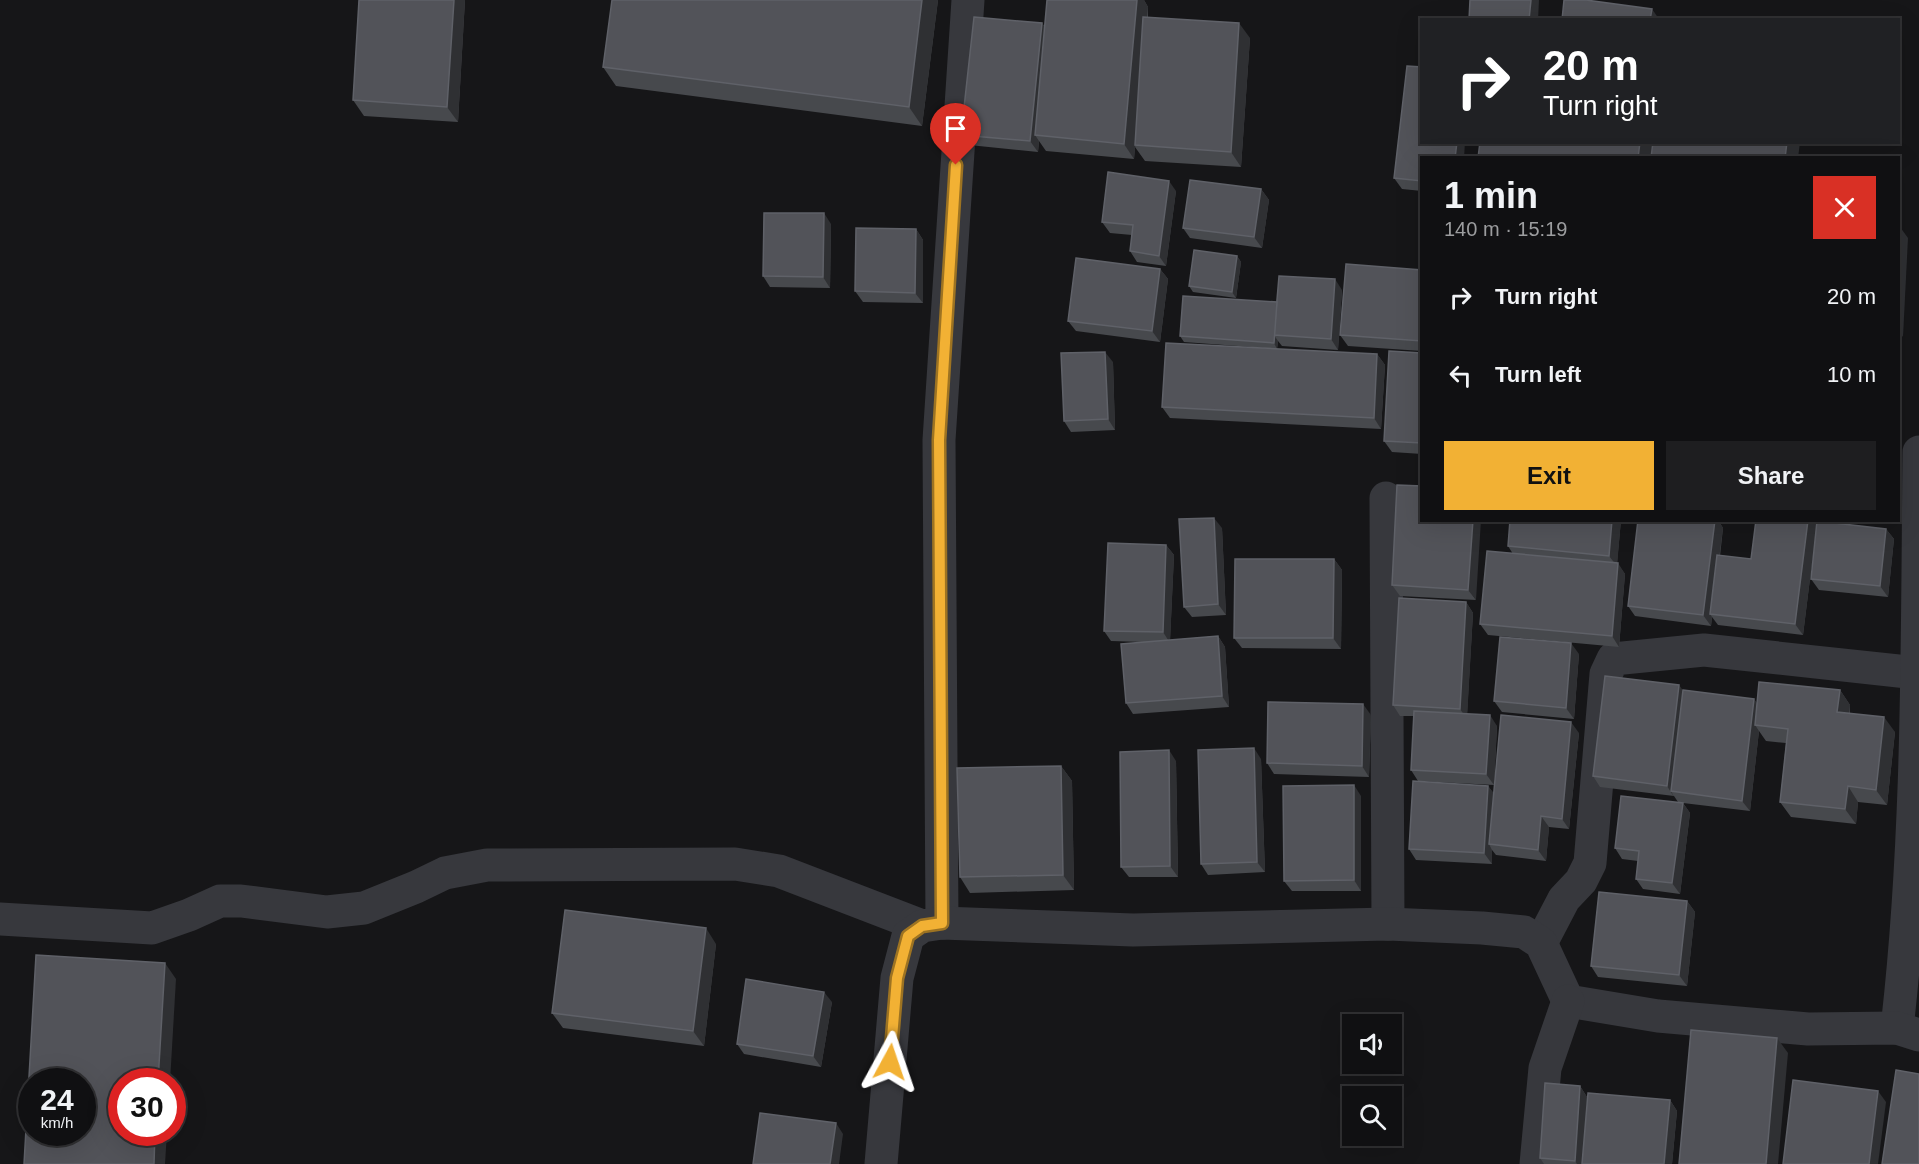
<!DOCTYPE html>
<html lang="en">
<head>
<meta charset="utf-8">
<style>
  :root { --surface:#101012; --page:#1e1e20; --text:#f1f3f6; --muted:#9c9d9f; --line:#303032; --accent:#f2b134 }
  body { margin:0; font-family:Arial,sans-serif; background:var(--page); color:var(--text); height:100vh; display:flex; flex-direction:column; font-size:22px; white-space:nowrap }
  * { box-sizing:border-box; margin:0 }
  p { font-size:20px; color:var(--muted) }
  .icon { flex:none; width:33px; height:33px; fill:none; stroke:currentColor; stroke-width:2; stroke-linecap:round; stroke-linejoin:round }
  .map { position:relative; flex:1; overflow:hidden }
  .sheet { position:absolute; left:1420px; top:156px; width:480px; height:366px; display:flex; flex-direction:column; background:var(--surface); border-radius:0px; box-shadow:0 6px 24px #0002,0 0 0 2px var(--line) }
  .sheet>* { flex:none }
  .top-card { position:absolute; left:1420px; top:18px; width:480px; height:126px; border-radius:0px; box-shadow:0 6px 24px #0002,0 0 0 2px var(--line); background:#202124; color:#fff; overflow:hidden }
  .tools { position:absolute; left:1342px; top:1014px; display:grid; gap:12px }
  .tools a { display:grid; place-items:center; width:60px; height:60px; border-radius:0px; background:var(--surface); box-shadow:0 6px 24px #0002,0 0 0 2px var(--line); font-size:30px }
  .speed { position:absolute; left:18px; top:1068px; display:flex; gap:12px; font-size:30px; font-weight:700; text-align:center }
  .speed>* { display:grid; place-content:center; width:78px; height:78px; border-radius:50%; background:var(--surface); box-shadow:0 6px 24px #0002,0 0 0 2px var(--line); line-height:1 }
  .speed small { font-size:15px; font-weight:400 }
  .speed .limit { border:9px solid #d22; background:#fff; color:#111 }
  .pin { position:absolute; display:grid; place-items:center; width:51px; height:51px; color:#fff; margin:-62px -26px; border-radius:50% 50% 50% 0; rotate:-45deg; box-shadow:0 0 6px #0007 }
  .pin .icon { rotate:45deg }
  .me { position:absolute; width:66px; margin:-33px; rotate:5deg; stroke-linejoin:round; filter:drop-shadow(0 0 4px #0008) }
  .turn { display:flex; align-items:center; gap:21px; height:126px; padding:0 24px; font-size:27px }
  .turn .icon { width:78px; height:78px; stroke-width:2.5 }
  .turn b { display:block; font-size:42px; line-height:51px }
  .round { display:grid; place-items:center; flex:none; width:63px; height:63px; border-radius:0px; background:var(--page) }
  .head { display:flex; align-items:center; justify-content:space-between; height:102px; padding:0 24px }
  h1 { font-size:36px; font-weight:700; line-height:45px }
  .button { display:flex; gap:12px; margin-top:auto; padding:12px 24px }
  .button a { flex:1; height:69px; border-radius:0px; background:var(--accent); color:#111; font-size:24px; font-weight:700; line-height:69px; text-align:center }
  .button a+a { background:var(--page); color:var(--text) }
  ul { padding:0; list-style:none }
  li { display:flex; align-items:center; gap:18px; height:78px; padding:0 24px }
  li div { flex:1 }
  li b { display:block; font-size:22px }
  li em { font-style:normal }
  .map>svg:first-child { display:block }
</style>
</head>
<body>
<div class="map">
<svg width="1919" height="1164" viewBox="0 0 1919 1164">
  <rect width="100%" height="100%" fill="#161618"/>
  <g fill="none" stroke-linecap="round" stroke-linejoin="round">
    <g stroke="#37383d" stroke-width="33">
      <polyline points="1386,498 1388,924"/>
      <polyline points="0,919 152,928 189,915 220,901 241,901 327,912 364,908 416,887 445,873 487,865 735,864 779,871 922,926"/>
      <polyline points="942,923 939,440 968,0"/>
      <polyline points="1541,943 1564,899 1581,881 1590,863 1606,674 1613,659 1704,650 1917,673"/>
      <path d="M1897,1028C1919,837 1917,644 1919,452"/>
      <polyline points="881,1164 897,978 908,936 922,926 942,923 1133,930 1388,924 1482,928 1524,932 1541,943 1568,1001 1658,1016 1808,1029 1897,1028 1919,1035"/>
      <polyline points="1536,1164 1545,1068 1568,1001"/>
    </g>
  </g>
  <g fill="#47494d">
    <polygon points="359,0 465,0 458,122 364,116 353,100"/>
    <polygon points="612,0 938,0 922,126 616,86 603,67"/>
    <polygon points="1047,0 1144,0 1148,7 1148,17 1250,38 1241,167 1145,161 1135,147 1134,159 1046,151 1039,141 1038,152 969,145 961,135 1042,23 1045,27"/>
    <polygon points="1422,158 1422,191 1402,189 1394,178"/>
    <polygon points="1261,189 1269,200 1262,248 1190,238 1183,228"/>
    <polygon points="1176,191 1166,266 1137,262 1130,251 1132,235 1110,233 1102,222"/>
    <polygon points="831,224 830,288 770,287 763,276"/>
    <polygon points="916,229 923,240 923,303 863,302 855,291"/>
    <polygon points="1237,256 1241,262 1236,298 1193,292 1189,286"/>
    <polygon points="1160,269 1168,279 1160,342 1076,331 1068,321"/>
    <polygon points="1422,270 1422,351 1348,346 1340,335"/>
    <polygon points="1342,290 1338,350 1282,346 1278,341 1277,349 1184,342 1180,336 1277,302"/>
    <polygon points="1422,353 1422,454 1392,452 1384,441"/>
    <polygon points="1377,354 1385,365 1381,429 1170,418 1162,407"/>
    <polygon points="1113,362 1115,430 1071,432 1064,421"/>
    <polygon points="1397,485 1476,600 1400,596 1392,585"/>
    <polygon points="1510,520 1621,520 1617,563 1625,574 1619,647 1488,635 1480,624 1513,554 1508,546"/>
    <polygon points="1638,520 1718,520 1723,528 1720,556 1751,559 1817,523 1886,529 1894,539 1888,597 1819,590 1811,579 1816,530 1803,635 1718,625 1712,617 1711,626 1635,616 1628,606"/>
    <polygon points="1865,520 1886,520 1886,522"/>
    <polygon points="1222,528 1226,615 1192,617 1184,607"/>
    <polygon points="1166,545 1174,555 1170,640 1218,636 1225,647 1229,707 1133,714 1126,703 1143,642 1111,641 1104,631"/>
    <polygon points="1334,559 1342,570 1341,649 1242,648 1234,638"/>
    <polygon points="1466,602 1473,613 1467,714 1497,726 1494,785 1418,781 1411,770 1414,716 1400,716 1393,705"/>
    <polygon points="1579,654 1574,719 1502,712 1494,701"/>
    <polygon points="1840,690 1850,705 1850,713 1895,732 1887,805 1858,802 1856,824 1791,817 1780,802 1786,743 1766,741 1759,731 1750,811 1683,803 1690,813 1680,894 1643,889 1636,879 1638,861 1622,859 1615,848 1678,802 1674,796 1600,787 1593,776 1683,691 1754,699 1757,704"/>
    <polygon points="1371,715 1369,777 1274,774 1267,763"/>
    <polygon points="1579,733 1569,829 1549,827 1546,861 1496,855 1492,850 1492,864 1416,860 1409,849 1488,786 1494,794"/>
    <polygon points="1261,759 1265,872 1208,875 1201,864"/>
    <polygon points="1176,761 1178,877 1129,877 1121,867"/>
    <polygon points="1061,766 1072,781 1074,890 970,893 960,877"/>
    <polygon points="1361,796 1361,891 1292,891 1284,881"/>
    <polygon points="1687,901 1695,912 1687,986 1598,977 1591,966"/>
    <polygon points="716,944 704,1046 563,1028 552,1013"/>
    <polygon points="832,1002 821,1067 744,1054 737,1044"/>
    <polygon points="1580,1086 1587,1097 1585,1124 1670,1100 1677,1111 1672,1164 1544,1164 1540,1158"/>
  </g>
  <g fill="#2f3033">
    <polygon points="454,0 465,0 458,122 447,107"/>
    <polygon points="922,0 938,0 922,126 909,107"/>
    <polygon points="1137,0 1144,0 1148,7 1134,159 1124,144"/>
    <polygon points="1531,0 1539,0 1538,20 1529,20"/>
    <polygon points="1652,9 1659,19 1659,20 1650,20"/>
    <polygon points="1042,23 1049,34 1035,135 1039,141 1038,152 1030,141"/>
    <polygon points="1239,23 1250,38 1241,167 1231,152"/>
    <polygon points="1457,142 1465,142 1464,158 1455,158"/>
    <polygon points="1640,142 1653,142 1651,158 1638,158"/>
    <polygon points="1787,142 1800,142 1798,158 1785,158"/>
    <polygon points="1169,181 1176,191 1166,266 1159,256"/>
    <polygon points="1261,189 1269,200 1262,248 1254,237"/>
    <polygon points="824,213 831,224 830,288 823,277"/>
    <polygon points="1900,227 1908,238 1903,337 1899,331 1899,256"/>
    <polygon points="916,229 923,240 923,303 915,293"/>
    <polygon points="1237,256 1241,262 1236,298 1232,292"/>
    <polygon points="1160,269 1168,279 1160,342 1152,331"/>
    <polygon points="1335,279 1342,290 1338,350 1331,339"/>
    <polygon points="1277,302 1274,335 1278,341 1277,349 1274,343"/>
    <polygon points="1105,352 1113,362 1115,430 1108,419"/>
    <polygon points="1377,354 1385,365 1381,429 1374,418"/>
    <polygon points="1899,413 1902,417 1899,447"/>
    <polygon points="1214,518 1222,528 1226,615 1218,604"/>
    <polygon points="1473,520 1481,520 1476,600 1468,590"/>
    <polygon points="1612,520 1621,520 1617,566 1609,556"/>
    <polygon points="1715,520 1718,520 1723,528 1712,614 1710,614 1712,617 1711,626 1703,615"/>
    <polygon points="1808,520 1815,520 1817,523 1803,635 1795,624"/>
    <polygon points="1886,529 1894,539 1888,597 1880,586"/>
    <polygon points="1166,545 1174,555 1170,643 1163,632"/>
    <polygon points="1334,559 1342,570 1341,649 1333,638"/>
    <polygon points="1618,563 1625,574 1619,647 1612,636"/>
    <polygon points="1466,602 1473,613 1467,719 1460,709"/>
    <polygon points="1218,636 1225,647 1229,707 1222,696"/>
    <polygon points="1571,643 1579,654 1574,719 1566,708"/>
    <polygon points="1679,685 1687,696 1671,791 1674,797 1667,786"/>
    <polygon points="1840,690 1850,705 1848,727 1837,712"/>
    <polygon points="1754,699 1762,710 1755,725 1759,731 1750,811 1742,801"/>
    <polygon points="1363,704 1371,715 1369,777 1362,766"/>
    <polygon points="1490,715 1497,726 1494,785 1486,774"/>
    <polygon points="1884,717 1895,732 1887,805 1876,790"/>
    <polygon points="1571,722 1579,733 1569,829 1562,819"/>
    <polygon points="1254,748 1261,759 1265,872 1257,862"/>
    <polygon points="1169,750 1176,761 1178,877 1170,866"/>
    <polygon points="1061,766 1072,781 1074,890 1063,875"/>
    <polygon points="1354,785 1361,796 1361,891 1354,880"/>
    <polygon points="1488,786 1496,796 1489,844 1492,850 1492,864 1484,853"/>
    <polygon points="1848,786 1858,802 1856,824 1845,809"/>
    <polygon points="1683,803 1690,813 1680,894 1672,883"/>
    <polygon points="1541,816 1549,827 1546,861 1538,850"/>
    <polygon points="1687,901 1695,912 1687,986 1679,975"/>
    <polygon points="706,928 716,944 704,1046 693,1031"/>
    <polygon points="165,963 176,979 170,1082 158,1082"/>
    <polygon points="824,992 832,1002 821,1067 813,1056"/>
    <polygon points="1777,1038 1788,1053 1778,1164 1766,1164"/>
    <polygon points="1580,1086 1587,1097 1583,1164 1577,1164 1575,1161"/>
    <polygon points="1878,1091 1886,1102 1878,1164 1869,1164"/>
    <polygon points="1670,1100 1677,1111 1672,1164 1664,1164"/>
    <polygon points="836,1123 843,1134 839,1164 830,1164"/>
    <polygon points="155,1132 167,1132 165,1164 154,1164"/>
  </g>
  <g fill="#525359" stroke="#5f6168" stroke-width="1.5" fill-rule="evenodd">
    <polygon points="359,0 454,0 447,107 353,100"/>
    <polygon points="612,0 922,0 909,107 603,67"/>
    <polygon points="1047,0 1137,0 1124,144 1035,135"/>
    <polygon points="1470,0 1531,0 1529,20 1469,20"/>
    <polygon points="1564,0 1586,0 1652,9 1650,20 1562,20"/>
    <polygon points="974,17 1042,23 1030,141 961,135"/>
    <polygon points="1143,17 1239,23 1231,152 1135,145"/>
    <polygon points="1407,66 1422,67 1422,142 1457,142 1455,158 1422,158 1422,181 1394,178"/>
    <polygon points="1480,142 1640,142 1638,158 1478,158"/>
    <polygon points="1653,142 1787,142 1785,158 1651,158"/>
    <polygon points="1108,172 1169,181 1159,256 1130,251 1133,225 1102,222"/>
    <polygon points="1190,180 1261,189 1254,237 1183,228"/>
    <polygon points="764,213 824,213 823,277 763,276"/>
    <polygon points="1899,227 1900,227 1899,256"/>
    <polygon points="856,228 916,229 915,293 855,291"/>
    <polygon points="1194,250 1237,256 1232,292 1189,286"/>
    <polygon points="1076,258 1160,269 1152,331 1068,321"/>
    <polygon points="1346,264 1422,270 1422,341 1340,335"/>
    <polygon points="1279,276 1335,279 1331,339 1274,335"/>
    <polygon points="1183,296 1277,302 1274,343 1180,336"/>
    <polygon points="1166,343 1377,354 1374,418 1162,407"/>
    <polygon points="1389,351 1422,353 1422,443 1384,441"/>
    <polygon points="1105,352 1108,419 1064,421 1061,353"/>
    <polygon points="1397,485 1422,486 1422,520 1473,520 1468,590 1392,585"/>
    <polygon points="1214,518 1218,604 1184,607 1179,519"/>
    <polygon points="1510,520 1612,520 1609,556 1508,546"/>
    <polygon points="1638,520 1715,520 1703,615 1628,606"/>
    <polygon points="1756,520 1808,520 1795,624 1710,614 1717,555 1751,559"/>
    <polygon points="1817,521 1886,529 1880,586 1811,579"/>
    <polygon points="1108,543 1166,545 1163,632 1104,631"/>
    <polygon points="1487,551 1618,563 1612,636 1480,624"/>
    <polygon points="1235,559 1334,559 1333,638 1234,638"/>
    <polygon points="1399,598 1466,602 1460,709 1393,705"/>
    <polygon points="1218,636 1222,696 1126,703 1121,644"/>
    <polygon points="1500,637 1571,643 1566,708 1494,701"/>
    <polygon points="1605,676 1679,685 1667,786 1593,776"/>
    <polygon points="1759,682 1840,690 1837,712 1884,717 1876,790 1848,786 1845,809 1780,802 1788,729 1755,725"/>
    <polygon points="1683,690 1754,699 1742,801 1671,791"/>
    <polygon points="1268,702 1363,704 1362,766 1267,763"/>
    <polygon points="1414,711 1490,715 1486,774 1411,770"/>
    <polygon points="1501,715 1571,722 1562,819 1541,816 1538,850 1489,844"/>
    <polygon points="1254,748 1257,862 1201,864 1198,750"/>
    <polygon points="1169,750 1170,866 1121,867 1120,752"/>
    <polygon points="1061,766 1063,875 960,877 957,768"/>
    <polygon points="1413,781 1488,786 1484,853 1409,849"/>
    <polygon points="1354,785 1354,880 1284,881 1283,786"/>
    <polygon points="1621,796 1683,803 1672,883 1636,879 1639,851 1615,848"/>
    <polygon points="1599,892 1687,901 1679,975 1591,966"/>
    <polygon points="565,910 706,928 693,1031 552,1013"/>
    <path d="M36,955L165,963L158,1082H122V1132H155L154,1164H24ZM32,1082H82V1132H32Z"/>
    <polygon points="746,979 824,992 813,1056 737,1044"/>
    <polygon points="1691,1030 1777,1038 1766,1164 1679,1164"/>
    <polygon points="1896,1070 1919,1074 1919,1164 1882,1164"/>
    <polygon points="1793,1080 1878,1091 1869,1164 1783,1164"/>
    <polygon points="1545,1083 1580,1086 1575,1161 1540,1158"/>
    <polygon points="1588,1093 1670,1100 1664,1164 1582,1164"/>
    <polygon points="760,1113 836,1123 830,1164 753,1164"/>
  </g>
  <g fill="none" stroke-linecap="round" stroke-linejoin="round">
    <defs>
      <polyline id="route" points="890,1062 897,978 908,936 922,926 942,923 939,440 956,165"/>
    </defs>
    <use href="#route" stroke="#9d7322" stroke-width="15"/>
    <use href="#route" stroke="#f2b134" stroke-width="10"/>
  </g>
</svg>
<div class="tools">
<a><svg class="icon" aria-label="sound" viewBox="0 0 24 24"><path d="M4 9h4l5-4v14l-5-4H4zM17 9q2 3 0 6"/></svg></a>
<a><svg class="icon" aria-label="search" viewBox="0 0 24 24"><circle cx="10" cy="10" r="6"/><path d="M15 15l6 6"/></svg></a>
</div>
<div class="speed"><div>24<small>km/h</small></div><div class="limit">30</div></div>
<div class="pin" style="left:956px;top:165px;background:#d93025"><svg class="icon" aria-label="arrive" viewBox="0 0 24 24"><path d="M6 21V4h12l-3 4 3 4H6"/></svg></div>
<svg class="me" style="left:890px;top:1062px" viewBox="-20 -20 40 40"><path d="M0-17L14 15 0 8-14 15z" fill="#f2b134" stroke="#fff" stroke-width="4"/></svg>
<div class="top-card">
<div class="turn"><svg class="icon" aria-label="right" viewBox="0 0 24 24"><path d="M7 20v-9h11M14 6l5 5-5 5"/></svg><div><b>20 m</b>Turn right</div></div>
</div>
<section class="sheet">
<div class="head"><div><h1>1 min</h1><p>140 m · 15:19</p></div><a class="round" style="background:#d93025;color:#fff"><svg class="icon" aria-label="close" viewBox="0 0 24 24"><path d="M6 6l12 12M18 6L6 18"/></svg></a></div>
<ul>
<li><svg class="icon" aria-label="right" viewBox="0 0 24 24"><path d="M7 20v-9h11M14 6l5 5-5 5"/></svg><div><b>Turn right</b></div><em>20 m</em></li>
<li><svg class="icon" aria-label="left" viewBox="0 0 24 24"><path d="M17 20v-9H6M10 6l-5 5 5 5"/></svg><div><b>Turn left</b></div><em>10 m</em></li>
</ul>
<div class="button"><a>Exit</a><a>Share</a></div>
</section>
</div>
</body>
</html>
